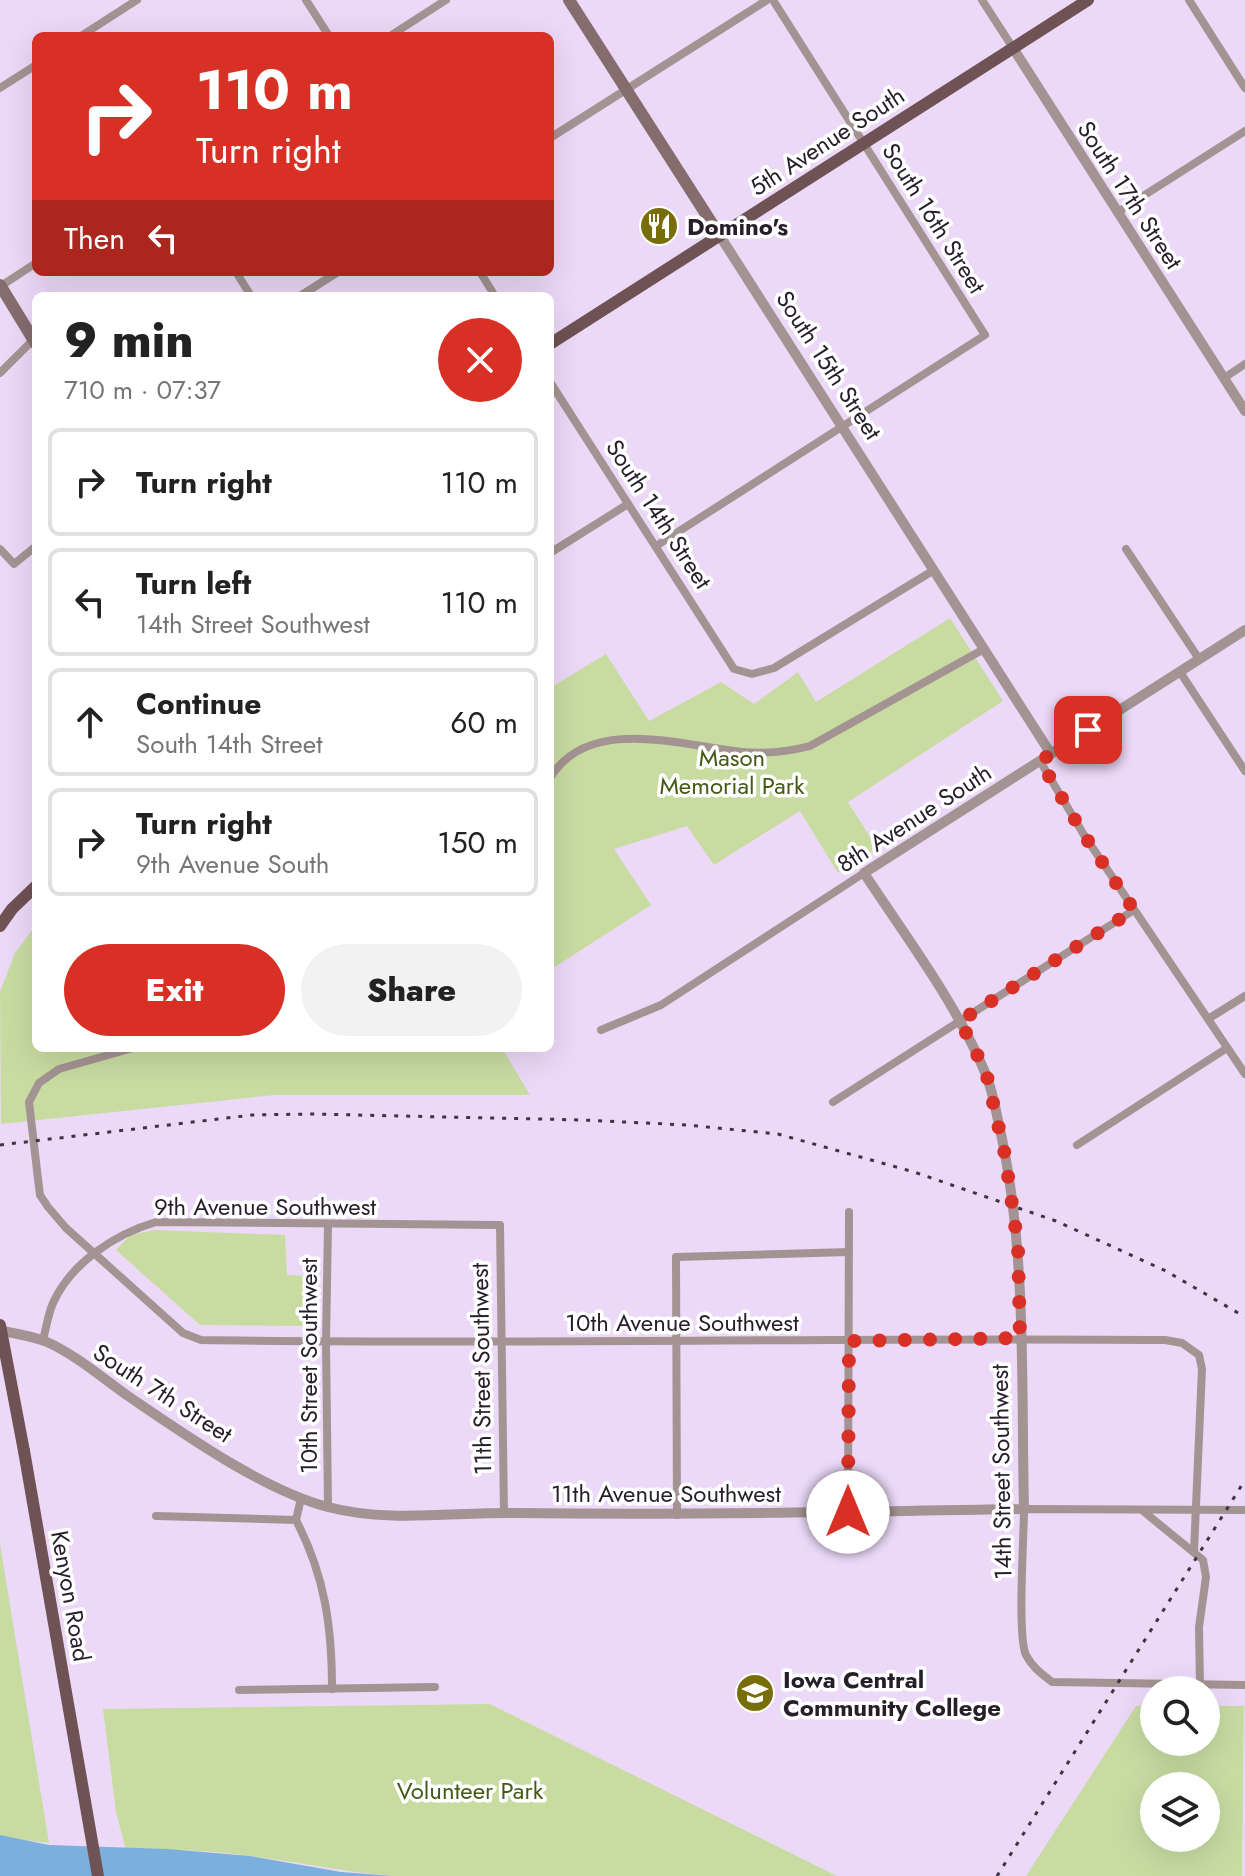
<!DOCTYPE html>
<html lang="en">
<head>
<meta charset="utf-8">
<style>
  :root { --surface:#fff; --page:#f2f2f2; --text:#222; --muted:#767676; --line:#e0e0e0; --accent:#d93025 }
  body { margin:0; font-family:Jost,sans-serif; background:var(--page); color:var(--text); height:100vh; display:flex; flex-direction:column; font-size:30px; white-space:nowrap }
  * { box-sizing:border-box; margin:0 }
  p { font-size:26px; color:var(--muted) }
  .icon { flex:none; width:44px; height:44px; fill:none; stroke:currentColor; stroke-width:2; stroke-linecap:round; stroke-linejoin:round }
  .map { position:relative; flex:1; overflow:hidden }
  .drawer { position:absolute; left:32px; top:292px; width:522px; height:760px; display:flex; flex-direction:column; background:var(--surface); border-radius:12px; box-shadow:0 8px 32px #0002 }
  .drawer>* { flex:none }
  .top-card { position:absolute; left:32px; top:32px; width:522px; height:244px; border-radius:12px; box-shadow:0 8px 32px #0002; background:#d93025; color:#fff; overflow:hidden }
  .controls { position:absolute; left:1140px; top:1676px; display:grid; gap:16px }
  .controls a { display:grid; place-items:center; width:80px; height:80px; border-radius:50%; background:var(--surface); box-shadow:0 8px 32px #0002; font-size:40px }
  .pin { position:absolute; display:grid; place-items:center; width:68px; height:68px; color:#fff; margin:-34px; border-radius:16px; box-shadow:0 4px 12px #0006 }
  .me { position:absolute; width:88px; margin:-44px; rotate:0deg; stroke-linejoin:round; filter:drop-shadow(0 0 6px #0008) }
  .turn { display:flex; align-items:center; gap:28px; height:168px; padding:0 32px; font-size:36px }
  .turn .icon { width:104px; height:104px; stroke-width:2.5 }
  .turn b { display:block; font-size:56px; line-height:68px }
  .then { display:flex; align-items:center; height:76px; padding:0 32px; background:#0003; gap:16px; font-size:30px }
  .round { display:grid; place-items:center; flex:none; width:84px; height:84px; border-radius:42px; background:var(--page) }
  .overview { display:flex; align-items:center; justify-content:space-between; height:136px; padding:0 32px }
  h1 { font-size:48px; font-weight:800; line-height:60px }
  .primary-button { display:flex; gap:16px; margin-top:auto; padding:16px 32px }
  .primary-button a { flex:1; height:92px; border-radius:48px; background:var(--accent); color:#fff; font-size:32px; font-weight:800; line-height:92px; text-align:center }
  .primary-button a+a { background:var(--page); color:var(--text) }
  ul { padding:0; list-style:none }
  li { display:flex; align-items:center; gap:24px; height:108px; margin:0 16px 12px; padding:0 16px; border:4px solid var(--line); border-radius:12px }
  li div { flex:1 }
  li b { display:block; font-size:30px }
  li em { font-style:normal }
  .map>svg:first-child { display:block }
</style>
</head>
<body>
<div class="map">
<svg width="1245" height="1876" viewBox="0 0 1245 1876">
  <rect width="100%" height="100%" fill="#ecd9f8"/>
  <g fill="#c8dca2" fill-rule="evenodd">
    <polygon points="950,618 1003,701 848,802 877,848 838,873 800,811 714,865 687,826 614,849 651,905 550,970 550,688 606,654 649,721 721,682 754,704 798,672 816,702"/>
    <polygon points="36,925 36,1048 502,1048 530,1095 274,1095 1,1124 0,992 15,953"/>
    <polygon points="154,1230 285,1235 287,1275 308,1276 309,1326 200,1325 116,1250 130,1235"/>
    <polygon points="0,1544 49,1843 0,1837"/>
    <path d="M490,1704L837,1876H393C344,1872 298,1862 250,1856C209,1850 167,1849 126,1850L116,1812L103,1709Z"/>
    <path d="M1136,1706H1154V1742H1206V1706H1244L1242,1876H1026ZM1206,1786V1838H1154V1786Z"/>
  </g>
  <polygon fill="#7aafde" points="0,1835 49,1845 167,1849 250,1856 341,1872 393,1876 0,1876"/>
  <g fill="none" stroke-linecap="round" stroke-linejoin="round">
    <g stroke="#a49393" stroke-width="8">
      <polyline points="306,0 329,36"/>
      <polyline points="982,0 1013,48"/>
      <polyline points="1189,0 1245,88"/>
      <polyline points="81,36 137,0"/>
      <polyline points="390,36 446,0"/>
      <polyline points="0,88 36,65"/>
      <polyline points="550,138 767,0"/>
      <polyline points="1118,212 1245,131"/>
      <polyline points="236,272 251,296"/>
      <polyline points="480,272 495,296"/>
      <polyline points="1,286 36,263"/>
      <polyline points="300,296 338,272"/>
      <polyline points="0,373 33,340"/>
      <polyline points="1224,378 1245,364"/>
      <polyline points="550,382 734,669 752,674 774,668 934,570"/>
      <polyline points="656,546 985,335 773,0"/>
      <polyline points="0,549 14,564 36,546"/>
      <polyline points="1126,549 1199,659"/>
      <polyline points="550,553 628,504"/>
      <polyline points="1180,672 1245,771"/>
      <polyline points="1040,761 1084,835 1245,1074"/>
      <path d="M550,778C589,714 682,746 742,752C766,754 787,752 810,746L984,649"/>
      <polyline points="1208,1019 1245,996"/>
      <polyline points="601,1030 661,1005 864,873"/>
      <path d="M133,1048L59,1069L39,1083L29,1102L38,1179L40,1195L48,1207L66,1228L183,1333L201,1340C522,1345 844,1337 1165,1340L1182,1343L1199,1355L1202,1369L1194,1551"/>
      <polyline points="833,1102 1134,910"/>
      <polyline points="1077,1145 1227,1048"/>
      <path d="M43,1340C46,1329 48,1314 53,1303C71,1263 115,1234 156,1222L500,1225L504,1513"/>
      <polyline points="328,1507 326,1342 328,1225"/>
      <path d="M1245,1510L1024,1509C1024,1536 1017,1636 1026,1655C1032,1667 1042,1674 1052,1682L1245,1685"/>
      <polyline points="1143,1511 1203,1560 1206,1577 1199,1627 1200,1685"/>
      <polyline points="848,1512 849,1212"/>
      <polyline points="677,1515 676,1257 849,1252"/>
      <polyline points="156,1516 296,1520"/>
      <path d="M296,1520C325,1576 332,1627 332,1689"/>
      <polyline points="296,1520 301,1498"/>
      <polyline points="239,1690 435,1687"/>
    </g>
    <g stroke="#a49393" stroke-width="10">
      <polyline points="1013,48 1245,411"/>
      <polyline points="720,236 1051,754"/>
      <path d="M0,1330C15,1334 33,1336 47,1342C76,1355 101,1377 128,1396C184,1434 263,1490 328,1507C388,1523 454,1512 515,1513C685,1515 855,1512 1024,1509C1021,1385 1027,1256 1001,1134C996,1113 993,1089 984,1070C954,1000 906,937 864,873L1245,630"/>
    </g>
    <g stroke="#856d6e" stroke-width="12">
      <polyline points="569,0 720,236"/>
      <polyline points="0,285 36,344"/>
    </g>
    <g stroke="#6f5253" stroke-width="12">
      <polyline points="550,344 1088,0"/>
      <polyline points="0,926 12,909 36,886"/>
      <polyline points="24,1451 98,1876"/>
    </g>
    <g stroke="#3d3442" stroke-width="3" stroke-dasharray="4 8" stroke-linecap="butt">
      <polyline points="0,1145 252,1115 311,1114 583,1120 687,1125 778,1134 914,1172 1056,1221 1166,1271 1245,1317"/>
      <polyline points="997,1876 1245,1480"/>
    </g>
    <polyline stroke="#6f5253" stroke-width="12" points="0,1325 24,1451"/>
  </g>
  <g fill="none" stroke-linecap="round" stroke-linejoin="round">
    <polyline stroke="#d93025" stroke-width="14" stroke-dasharray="0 25.2" points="848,1512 849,1341 1020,1338 1018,1246 1005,1155 986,1072 960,1021 1134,910 1084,835 1040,761 1088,730"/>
  </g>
  <defs>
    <symbol id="restaurant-disc" viewBox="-11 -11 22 22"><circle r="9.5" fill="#776d09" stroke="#fff"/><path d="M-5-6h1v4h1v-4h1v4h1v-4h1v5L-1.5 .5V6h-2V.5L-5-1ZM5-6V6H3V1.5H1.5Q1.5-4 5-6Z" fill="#fff"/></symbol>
    <symbol id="university-disc" viewBox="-11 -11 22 22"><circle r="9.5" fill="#776d09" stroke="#fff"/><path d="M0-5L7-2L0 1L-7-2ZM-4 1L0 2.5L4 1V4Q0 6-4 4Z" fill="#fff"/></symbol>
  </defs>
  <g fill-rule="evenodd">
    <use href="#restaurant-disc" x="637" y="204" width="44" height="44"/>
    <use href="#university-disc" x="733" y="1671" width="44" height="44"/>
  </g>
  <g text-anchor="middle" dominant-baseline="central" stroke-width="7" stroke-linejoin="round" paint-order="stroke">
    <g font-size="24" fill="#261f2a" stroke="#fff">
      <text transform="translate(827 141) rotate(-33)">5th Avenue South</text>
      <text transform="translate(1130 195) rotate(57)">South 17th Street</text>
      <text transform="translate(934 218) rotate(58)">South 16th Street</text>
      <text transform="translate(829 365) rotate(57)">South 15th Street</text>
      <text transform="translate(659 514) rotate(57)">South 14th Street</text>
      <text transform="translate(914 818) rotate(-33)">8th Avenue South</text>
      <text x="265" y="1206">9th Avenue Southwest</text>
      <text x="682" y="1322">10th Avenue Southwest</text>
      <text transform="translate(308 1366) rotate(-90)">10th Street Southwest</text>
      <text transform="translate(481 1369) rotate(-91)">11th Street Southwest</text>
      <text transform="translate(163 1393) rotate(33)">South 7th Street</text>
      <text transform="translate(1001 1472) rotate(-91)">14th Street Southwest</text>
      <text x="666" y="1493">11th Avenue Southwest</text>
      <text transform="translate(71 1596) rotate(80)">Kenyon Road</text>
    </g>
    <g font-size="24" font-weight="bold" fill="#261f2a" stroke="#fff" text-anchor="start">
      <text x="687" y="226">Domino's</text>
      <text x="783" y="1679">Iowa Central<tspan x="783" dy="28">Community College</tspan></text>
    </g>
    <g font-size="24" fill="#465914" stroke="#fff">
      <text x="732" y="757">Mason<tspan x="732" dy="28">Memorial Park</tspan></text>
      <text x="470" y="1790">Volunteer Park</text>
    </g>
  </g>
</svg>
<div class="controls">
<a><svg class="icon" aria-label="search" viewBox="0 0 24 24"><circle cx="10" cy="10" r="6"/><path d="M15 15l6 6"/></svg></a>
<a><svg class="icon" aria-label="layers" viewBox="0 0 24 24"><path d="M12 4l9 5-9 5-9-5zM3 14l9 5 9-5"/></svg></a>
</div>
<div class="pin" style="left:1088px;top:730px;background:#d93025"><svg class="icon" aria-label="arrive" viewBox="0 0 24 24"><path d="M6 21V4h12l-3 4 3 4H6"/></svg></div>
<svg class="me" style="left:848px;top:1512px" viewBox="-20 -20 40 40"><circle r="19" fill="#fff"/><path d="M0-13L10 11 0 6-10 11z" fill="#d93025"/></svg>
<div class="top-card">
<div class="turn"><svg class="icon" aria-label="right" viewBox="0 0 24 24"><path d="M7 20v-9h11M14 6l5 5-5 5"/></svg><div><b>110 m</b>Turn right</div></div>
<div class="then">Then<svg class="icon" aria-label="left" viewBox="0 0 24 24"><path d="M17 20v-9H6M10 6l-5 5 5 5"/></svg></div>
</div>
<section class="drawer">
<div class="overview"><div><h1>9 min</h1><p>710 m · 07:37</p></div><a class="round" style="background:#d93025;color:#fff"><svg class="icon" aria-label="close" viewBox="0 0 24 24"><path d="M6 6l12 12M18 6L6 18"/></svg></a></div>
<ul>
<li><svg class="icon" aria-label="right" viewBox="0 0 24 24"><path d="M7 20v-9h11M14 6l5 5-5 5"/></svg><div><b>Turn right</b></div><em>110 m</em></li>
<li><svg class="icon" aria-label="left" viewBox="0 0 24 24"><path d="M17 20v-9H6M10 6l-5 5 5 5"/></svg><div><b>Turn left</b><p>14th Street Southwest</p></div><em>110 m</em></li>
<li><svg class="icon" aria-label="ahead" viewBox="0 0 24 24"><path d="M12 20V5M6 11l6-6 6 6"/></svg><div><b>Continue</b><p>South 14th Street</p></div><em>60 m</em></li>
<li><svg class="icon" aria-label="right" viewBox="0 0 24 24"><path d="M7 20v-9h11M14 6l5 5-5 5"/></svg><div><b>Turn right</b><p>9th Avenue South</p></div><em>150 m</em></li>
</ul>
<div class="primary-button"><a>Exit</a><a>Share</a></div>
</section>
</div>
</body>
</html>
